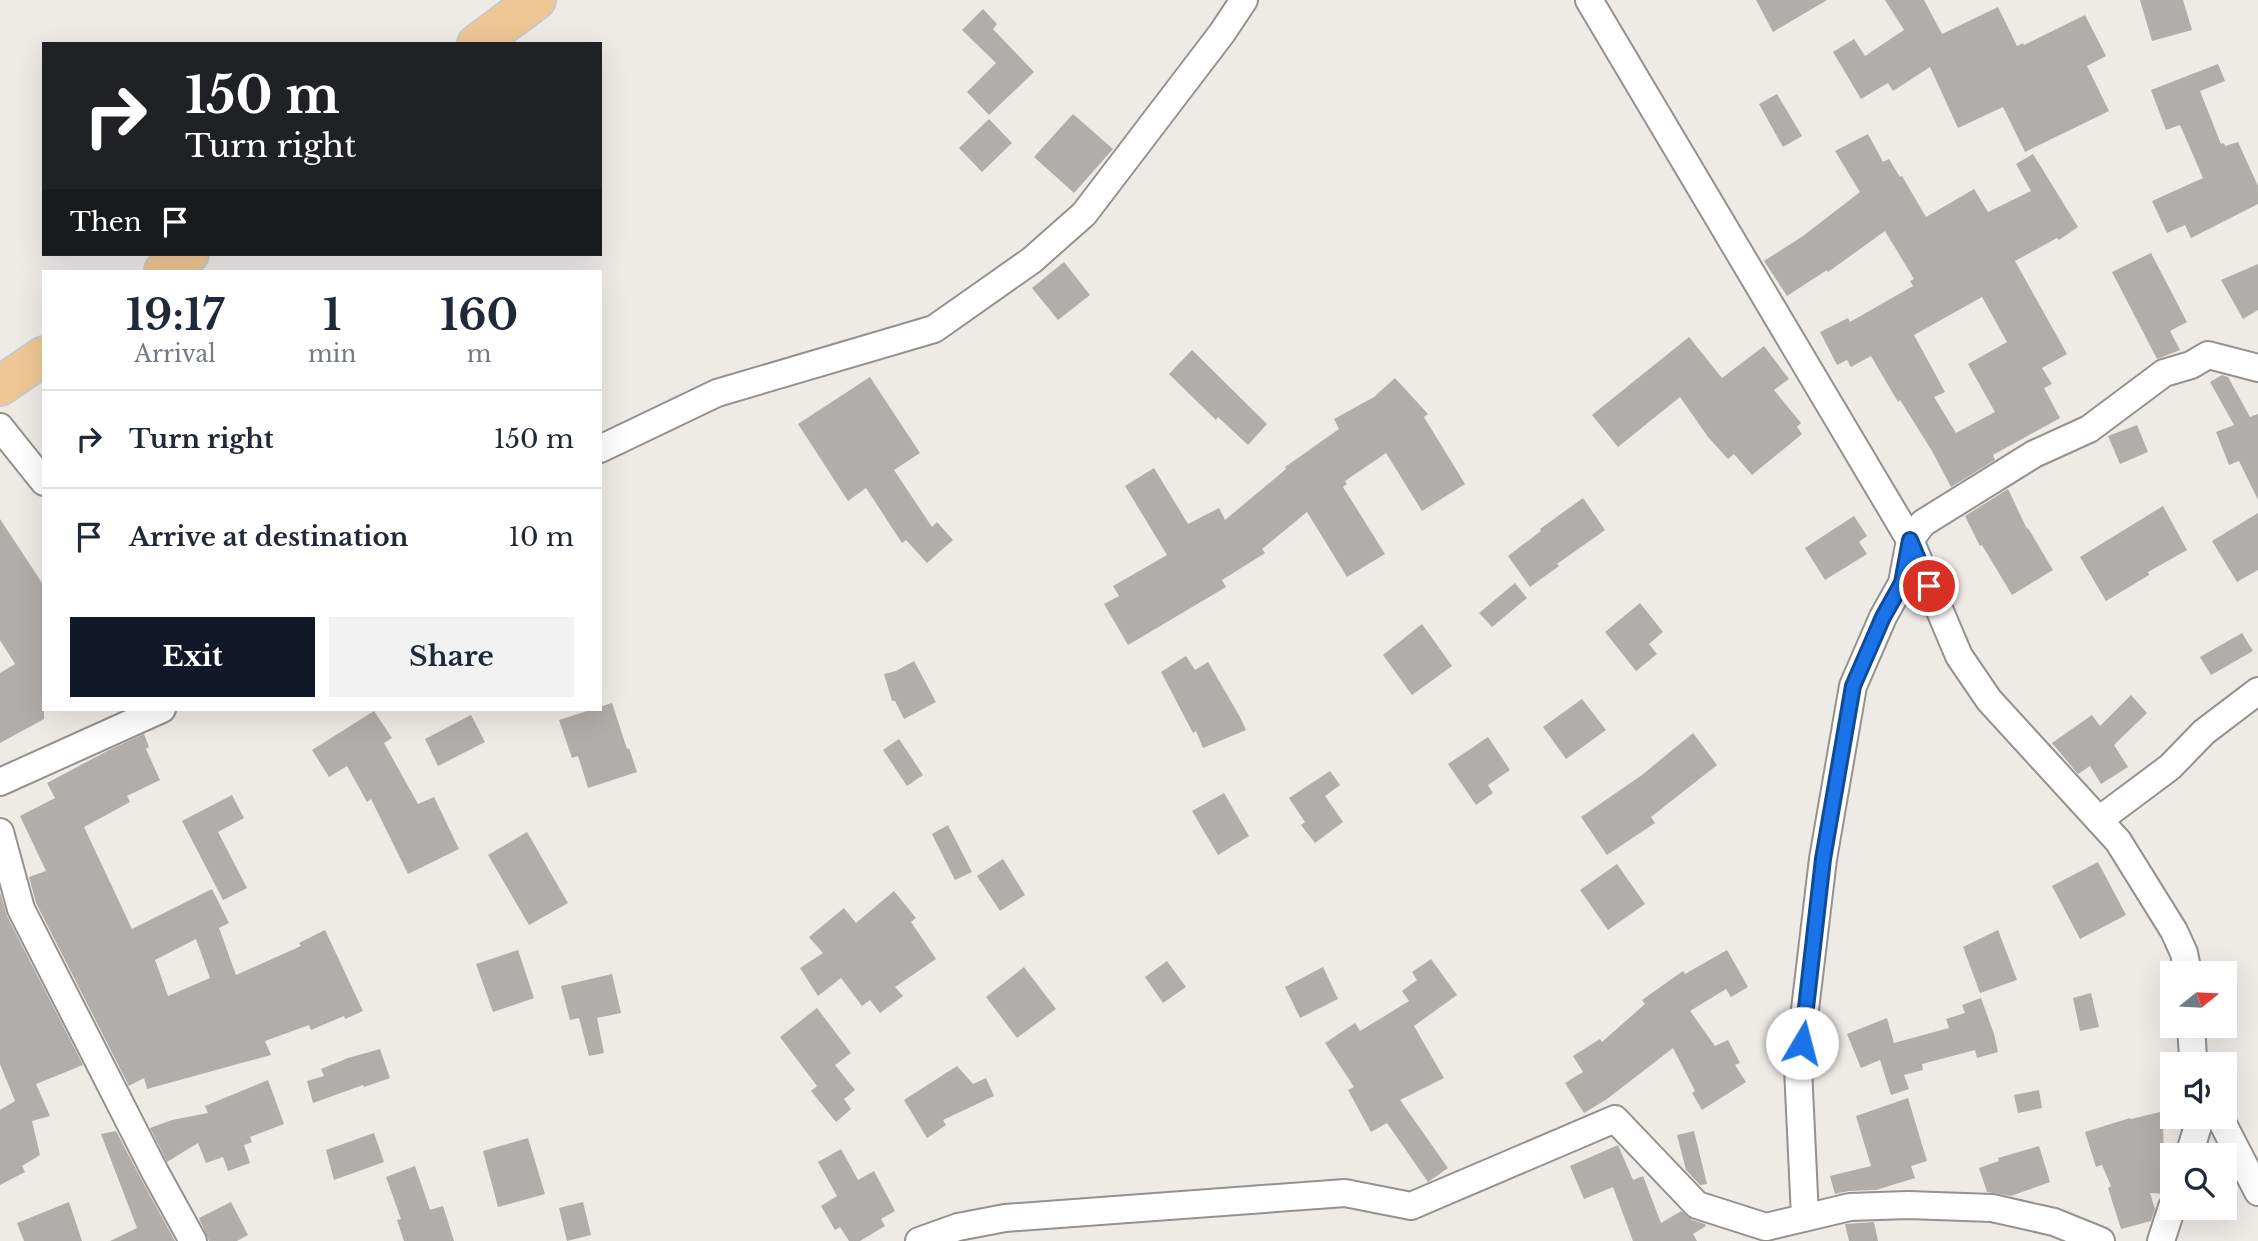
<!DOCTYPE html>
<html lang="en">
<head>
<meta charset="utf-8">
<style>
  :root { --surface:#fff; --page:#f2f2f3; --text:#1f2937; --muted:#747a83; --line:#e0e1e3; --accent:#111827 }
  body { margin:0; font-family:"Libre Baskerville",serif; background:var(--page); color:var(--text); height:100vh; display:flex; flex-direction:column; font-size:26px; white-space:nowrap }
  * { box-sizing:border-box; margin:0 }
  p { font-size:23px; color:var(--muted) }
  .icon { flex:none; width:38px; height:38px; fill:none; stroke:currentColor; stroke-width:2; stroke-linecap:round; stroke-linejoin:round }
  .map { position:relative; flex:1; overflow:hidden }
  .panel { position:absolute; left:42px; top:270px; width:560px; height:441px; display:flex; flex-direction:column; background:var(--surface); border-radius:0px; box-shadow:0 7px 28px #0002 }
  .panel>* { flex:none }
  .guide { position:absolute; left:42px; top:42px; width:560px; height:214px; border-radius:0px; box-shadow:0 7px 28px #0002; background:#202124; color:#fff; overflow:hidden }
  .needle { width:46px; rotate:72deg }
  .fabs { position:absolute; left:2160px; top:961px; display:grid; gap:14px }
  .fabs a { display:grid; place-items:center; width:77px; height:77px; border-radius:0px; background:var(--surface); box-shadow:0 7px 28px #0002; font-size:35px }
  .pin { position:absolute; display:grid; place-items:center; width:60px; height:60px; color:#fff; margin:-30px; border:4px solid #fff; border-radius:50%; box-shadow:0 2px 7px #0007 }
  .me { position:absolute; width:77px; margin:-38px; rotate:8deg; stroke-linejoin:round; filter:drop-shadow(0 0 5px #0008) }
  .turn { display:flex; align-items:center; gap:24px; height:147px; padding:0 28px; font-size:32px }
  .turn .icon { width:91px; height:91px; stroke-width:2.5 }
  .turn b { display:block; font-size:49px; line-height:60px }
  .then { display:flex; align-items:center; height:66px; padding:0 28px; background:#0003; gap:14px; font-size:26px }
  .eta { display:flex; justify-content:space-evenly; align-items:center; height:119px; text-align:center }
  .eta b { font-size:42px; font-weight:700; line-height:49px }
  .cta { display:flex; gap:14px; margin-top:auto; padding:14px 28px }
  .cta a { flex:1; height:80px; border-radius:0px; background:var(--accent); color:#fff; font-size:28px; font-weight:700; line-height:80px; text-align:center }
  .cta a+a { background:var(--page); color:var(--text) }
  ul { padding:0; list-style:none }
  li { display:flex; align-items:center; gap:21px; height:98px; padding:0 28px; border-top:2px solid var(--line) }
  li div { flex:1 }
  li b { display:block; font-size:26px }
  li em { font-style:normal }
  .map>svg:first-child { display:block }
</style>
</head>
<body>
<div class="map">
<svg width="2258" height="1241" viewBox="0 0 2258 1241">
  <rect width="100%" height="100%" fill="#eeebe7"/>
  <g fill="#b1adaa" fill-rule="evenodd">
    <polygon points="1756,0 1827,0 1773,32"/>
    <polygon points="1885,0 1924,0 1942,34 1998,7 2017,46 2023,43 2024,45 2085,15 2106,56 2087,66 2109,111 2025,152 2003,107 1958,128 1930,67 1893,91 1888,83 1861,99 1833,52 1854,39 1865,56 1904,30"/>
    <polygon points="2140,0 2183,0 2192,30 2152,41"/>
    <polygon points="983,9 997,24 993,29 1034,72 989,115 967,92 996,63 962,30"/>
    <polygon points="2218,64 2225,81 2200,91 2221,144 2224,143 2225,146 2238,142 2258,186 2258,204 2191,238 2185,225 2167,233 2152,201 2203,178 2180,125 2166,130 2151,90"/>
    <polygon points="1777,94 1802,136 1783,147 1759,104"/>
    <polygon points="1073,114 1113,149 1074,193 1034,157"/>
    <polygon points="989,119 1012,143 982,172 959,148"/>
    <path d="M1868,134L1883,162L1889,159L1900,177L1902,176L1926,217L1974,189L1988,212L2031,191L2016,164L2033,154L2078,227L2059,240L2057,238L2015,261L2067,354L2042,368L2052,384L2044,388L2060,418L1993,455L1995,460L1951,487L1932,451L1900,400L1898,402L1871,356L1851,367L1847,360L1837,365L1820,332L1848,318L1850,322L1913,286L1910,281L1914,279L1885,231L1828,272L1827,270L1787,296L1764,261L1803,236L1860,192L1835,151ZM1982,297L2007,342L1968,364L1995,412L1956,433L1934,397L1945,392L1914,335Z"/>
    <polygon points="2151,253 2187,322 2170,331 2180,350 2157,359 2112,272"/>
    <polygon points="1064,262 1090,295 1058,320 1032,288"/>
    <polygon points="2258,264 2258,310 2243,319 2221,280"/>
    <polygon points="1689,337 1722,378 1764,346 1789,379 1774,390 1801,423 1797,427 1802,434 1752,475 1734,454 1728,459 1708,437 1680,397 1618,447 1592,415"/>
    <polygon points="1192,350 1267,424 1248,445 1218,417 1216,420 1169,374"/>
    <polygon points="2222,375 2228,377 2250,417 2258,414 2258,500 2239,461 2229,465 2216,432 2234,425 2210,382"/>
    <polygon points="870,377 920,453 894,470 932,527 937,522 953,540 927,563 906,540 902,543 866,488 848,501 798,424"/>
    <polygon points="1395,378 1428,414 1424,417 1465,484 1422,511 1386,453 1345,481 1347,484 1343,487 1385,554 1347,577 1307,512 1262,549 1265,553 1222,580 1226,587 1128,645 1104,604 1119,596 1113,586 1167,555 1125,486 1154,468 1188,524 1219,508 1225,520 1286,469 1285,467 1339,429 1334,419 1374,397"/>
    <polygon points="2137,425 2148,452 2120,464 2108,436"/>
    <polygon points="2008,489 2027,529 2028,528 2053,570 2012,595 1982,545 1980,546 1965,516"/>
    <polygon points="1583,498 1605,530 1557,564 1559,566 1530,587 1508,556 1541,531 1540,529"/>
    <polygon points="2163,506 2187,550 2148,572 2149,575 2106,601 2080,557"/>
    <polygon points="2258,513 2258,570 2237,582 2212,541"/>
    <polygon points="1854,516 1867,536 1859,542 1867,554 1825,580 1805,548"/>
    <polygon points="0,519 44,586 44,719 0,743 0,673 15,664 0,640"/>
    <polygon points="1515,583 1527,598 1492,627 1479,613"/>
    <polygon points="1640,603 1663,632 1649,644 1657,654 1636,671 1605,632"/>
    <polygon points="1422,624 1452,666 1412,695 1383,655"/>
    <polygon points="2242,633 2253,651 2211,675 2200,657"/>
    <polygon points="1186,656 1195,670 1208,662 1240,717 1246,730 1203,748 1196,731 1193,733 1161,672"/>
    <polygon points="914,661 936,702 904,719 895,701 892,701 884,674 896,671"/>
    <polygon points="2131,695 2147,713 2114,745 2128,767 2101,784 2090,766 2078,774 2052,743 2092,715 2100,726"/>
    <polygon points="1582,699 1606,730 1566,759 1543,727"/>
    <polygon points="612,703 627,749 629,748 637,772 588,788 578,756 572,758 559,720"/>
    <polygon points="374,711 392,738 384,743 418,804 434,797 459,849 408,874 371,799 367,802 347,766 329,777 312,750"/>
    <polygon points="471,715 485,742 438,766 425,739"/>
    <polygon points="1693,733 1717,765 1651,817 1655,823 1607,855 1581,817 1642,775"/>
    <path d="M144,734L149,747L146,749L160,780L127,796L130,802L84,827L132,929L212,889L229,923L219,928L236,975L301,946L299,943L325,930L363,1011L345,1019L344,1016L311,1030L309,1025L265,1041L271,1055L147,1089L144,1078L129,1086L36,903L29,877L46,871L20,816L55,798L47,783L109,750ZM196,939L210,978L168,996L155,960Z"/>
    <polygon points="1488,737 1510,770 1488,785 1493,793 1476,805 1448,764"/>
    <polygon points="899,739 923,775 907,786 883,750"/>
    <polygon points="1330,771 1340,785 1325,796 1343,822 1315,843 1301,825 1305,822 1289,798"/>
    <polygon points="1224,793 1249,836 1218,855 1192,811"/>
    <polygon points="232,795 244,818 218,832 247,888 223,900 182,821"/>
    <polygon points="948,825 972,872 955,880 932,834"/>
    <polygon points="527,832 568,903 529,925 488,855"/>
    <polygon points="1003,859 1025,895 1000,911 977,876"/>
    <polygon points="2098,862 2126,915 2080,939 2052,886"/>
    <polygon points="1617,864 1645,904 1608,930 1580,890"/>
    <polygon points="894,891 916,918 911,922 936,959 895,987 903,996 880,1013 870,1000 862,1006 841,978 818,996 800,968 823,953 809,937 844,908 856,923"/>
    <polygon points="0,892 7,916 83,1065 36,1084 50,1116 32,1121 40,1155 22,1166 25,1172 0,1185 0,1110 15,1101 0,1064"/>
    <polygon points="1998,930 2017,980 1980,993 1963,947"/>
    <polygon points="518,950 534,998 493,1012 476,964"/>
    <polygon points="1727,950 1748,987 1731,997 1726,989 1690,1011 1715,1046 1728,1040 1740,1063 1735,1065 1746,1082 1702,1110 1692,1093 1695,1091 1673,1048 1607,1099 1584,1113 1565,1083 1583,1072 1573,1056 1600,1039 1602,1042 1645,1004 1642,1000 1683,971 1685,974"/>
    <polygon points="1431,959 1457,995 1414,1026 1444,1078 1400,1100 1448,1168 1428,1182 1387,1123 1371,1132 1348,1090 1354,1087 1325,1043 1355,1023 1360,1031 1409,1001 1402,991 1417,980 1412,972"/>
    <polygon points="1167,961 1186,987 1163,1003 1145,977"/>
    <polygon points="1024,967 1056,1009 1017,1038 986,997"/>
    <polygon points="1323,967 1338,999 1300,1018 1285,987"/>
    <polygon points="612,974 621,1013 597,1018 604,1053 589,1056 579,1018 570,1020 561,986"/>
    <polygon points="2091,993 2099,1027 2080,1031 2073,998"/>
    <polygon points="1981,998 1994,1034 1998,1052 1977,1058 1975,1050 1922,1064 1923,1070 1904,1075 1909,1089 1891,1095 1880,1060 1861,1068 1847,1034 1887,1018 1894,1043 1949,1028 1946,1019 1965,1013 1962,1005"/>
    <polygon points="817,1008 851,1053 835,1065 855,1090 844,1099 851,1109 836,1122 811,1091 817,1086 780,1037"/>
    <polygon points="380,1049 390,1078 364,1087 363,1085 313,1103 307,1081 324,1076 321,1069 348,1058"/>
    <polygon points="957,1066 973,1084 986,1078 994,1096 943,1120 946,1125 927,1138 904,1100"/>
    <polygon points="268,1080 284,1124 250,1137 252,1142 244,1145 250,1163 228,1171 223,1157 206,1163 198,1143 167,1162 150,1128 172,1120 208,1113 205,1106"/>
    <polygon points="2039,1090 2042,1108 2018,1113 2014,1095"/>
    <polygon points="1908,1098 1927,1161 1911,1166 1915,1178 1876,1190 1849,1191 1835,1194 1830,1176 1871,1166 1856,1116"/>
    <polygon points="2160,1112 2163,1124 2165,1194 2150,1193 2155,1209 2151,1221 2121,1229 2108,1188 2111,1186 2102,1165 2096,1167 2085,1132 2130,1118 2131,1119"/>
    <polygon points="116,1131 141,1179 175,1241 110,1241 137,1228 101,1134"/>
    <polygon points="1694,1131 1707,1184 1700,1185 1686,1170 1677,1135"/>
    <polygon points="374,1133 384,1162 334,1180 326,1150"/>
    <polygon points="528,1138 545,1194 498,1207 483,1151"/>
    <polygon points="1618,1145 1633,1180 1643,1176 1661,1223 1681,1211 1692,1220 1705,1224 1706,1226 1693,1234 1697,1241 1633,1241 1613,1187 1584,1199 1570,1166"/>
    <polygon points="2039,1146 2050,1182 2011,1196 1987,1192 1979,1168 1999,1161 1998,1158"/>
    <polygon points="841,1149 858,1180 874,1171 895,1211 881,1219 885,1226 860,1241 849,1241 840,1227 835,1230 821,1206 837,1196 818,1162"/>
    <polygon points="415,1166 430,1210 443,1206 454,1241 404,1241 397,1220 401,1219 386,1177"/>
    <polygon points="69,1202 82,1241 24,1241 17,1223"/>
    <polygon points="231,1202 248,1235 237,1241 209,1241 199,1218"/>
    <polygon points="583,1202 591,1235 567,1241 559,1208"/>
    <polygon points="1874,1222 1878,1241 1849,1241 1845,1224"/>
  </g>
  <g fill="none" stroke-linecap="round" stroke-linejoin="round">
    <defs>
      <g id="street">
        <polyline points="1589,0 1910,540 1959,656 1989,700 2118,841 2174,931 2184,953 2188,973"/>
        <polyline points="0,427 44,482"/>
        <polyline points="600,449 717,393 934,329 1032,260 1084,214 1222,33 1244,0"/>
        <polyline points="0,782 162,709"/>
        <polyline points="2099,820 2170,767 2204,732 2258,691"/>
        <polyline points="0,832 21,909 155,1172 193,1241"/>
        <polyline points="2191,1026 2193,1057 2196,1064"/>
        <polyline points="2219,1116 2258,1192"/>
        <polyline points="2189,1155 2201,1116"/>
        <polyline points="1805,1217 1798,1068 1823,859 1853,686 1883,617 1902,583 1910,540 1923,523 2034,454 2089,429 2164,373 2191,365 2208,355 2258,368"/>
        <polyline points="919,1241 958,1227 1005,1218 1345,1193 1411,1206 1615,1119 1697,1205 1766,1227 1850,1207 1908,1205 1992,1208 2054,1222 2101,1241"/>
        <polyline points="2161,1241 2172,1207"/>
      </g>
      <g id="primary">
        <polyline points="477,44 536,0"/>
        <polyline points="164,271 189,254"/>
        <polyline points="0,386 44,356"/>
      </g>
    </defs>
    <use href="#street" stroke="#94918e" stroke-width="30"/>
    <use href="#primary" stroke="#c9c9c9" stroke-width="42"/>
    <use href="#street" stroke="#fff" stroke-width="26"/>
    <use href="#primary" stroke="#eec794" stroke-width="38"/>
  </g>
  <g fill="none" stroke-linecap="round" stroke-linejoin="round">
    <defs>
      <polyline id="route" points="1802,1043 1823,859 1853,686 1883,617 1902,583 1910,540 1929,586"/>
    </defs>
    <use href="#route" stroke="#114b97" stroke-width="18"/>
    <use href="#route" stroke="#1a73e8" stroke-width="12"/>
  </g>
</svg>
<div class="fabs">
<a><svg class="needle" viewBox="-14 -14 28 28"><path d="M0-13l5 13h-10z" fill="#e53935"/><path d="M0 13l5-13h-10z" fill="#747a83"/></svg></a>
<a><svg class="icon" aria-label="sound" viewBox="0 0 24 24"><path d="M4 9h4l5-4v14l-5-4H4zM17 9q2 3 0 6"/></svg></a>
<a><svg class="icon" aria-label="search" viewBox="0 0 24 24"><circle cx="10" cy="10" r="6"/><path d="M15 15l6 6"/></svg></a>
</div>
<div class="pin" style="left:1929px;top:586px;background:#d93025"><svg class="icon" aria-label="arrive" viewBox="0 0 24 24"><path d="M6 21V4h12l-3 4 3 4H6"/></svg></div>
<svg class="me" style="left:1802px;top:1043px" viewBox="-20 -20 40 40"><circle r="19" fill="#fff"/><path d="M0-13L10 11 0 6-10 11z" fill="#1a73e8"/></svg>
<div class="guide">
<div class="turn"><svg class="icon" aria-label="right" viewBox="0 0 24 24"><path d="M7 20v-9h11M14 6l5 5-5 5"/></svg><div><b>150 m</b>Turn right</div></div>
<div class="then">Then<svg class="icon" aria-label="arrive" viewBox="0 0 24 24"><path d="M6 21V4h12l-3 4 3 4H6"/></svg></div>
</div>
<section class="panel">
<div class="eta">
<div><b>19:17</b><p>Arrival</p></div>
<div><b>1</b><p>min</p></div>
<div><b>160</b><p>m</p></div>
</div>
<ul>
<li><svg class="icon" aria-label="right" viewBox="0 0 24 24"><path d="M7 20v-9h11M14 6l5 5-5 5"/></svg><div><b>Turn right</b></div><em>150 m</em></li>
<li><svg class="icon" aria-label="arrive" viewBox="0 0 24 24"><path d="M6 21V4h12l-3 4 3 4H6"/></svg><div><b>Arrive at destination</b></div><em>10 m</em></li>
</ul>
<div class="cta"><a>Exit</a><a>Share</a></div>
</section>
</div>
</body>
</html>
